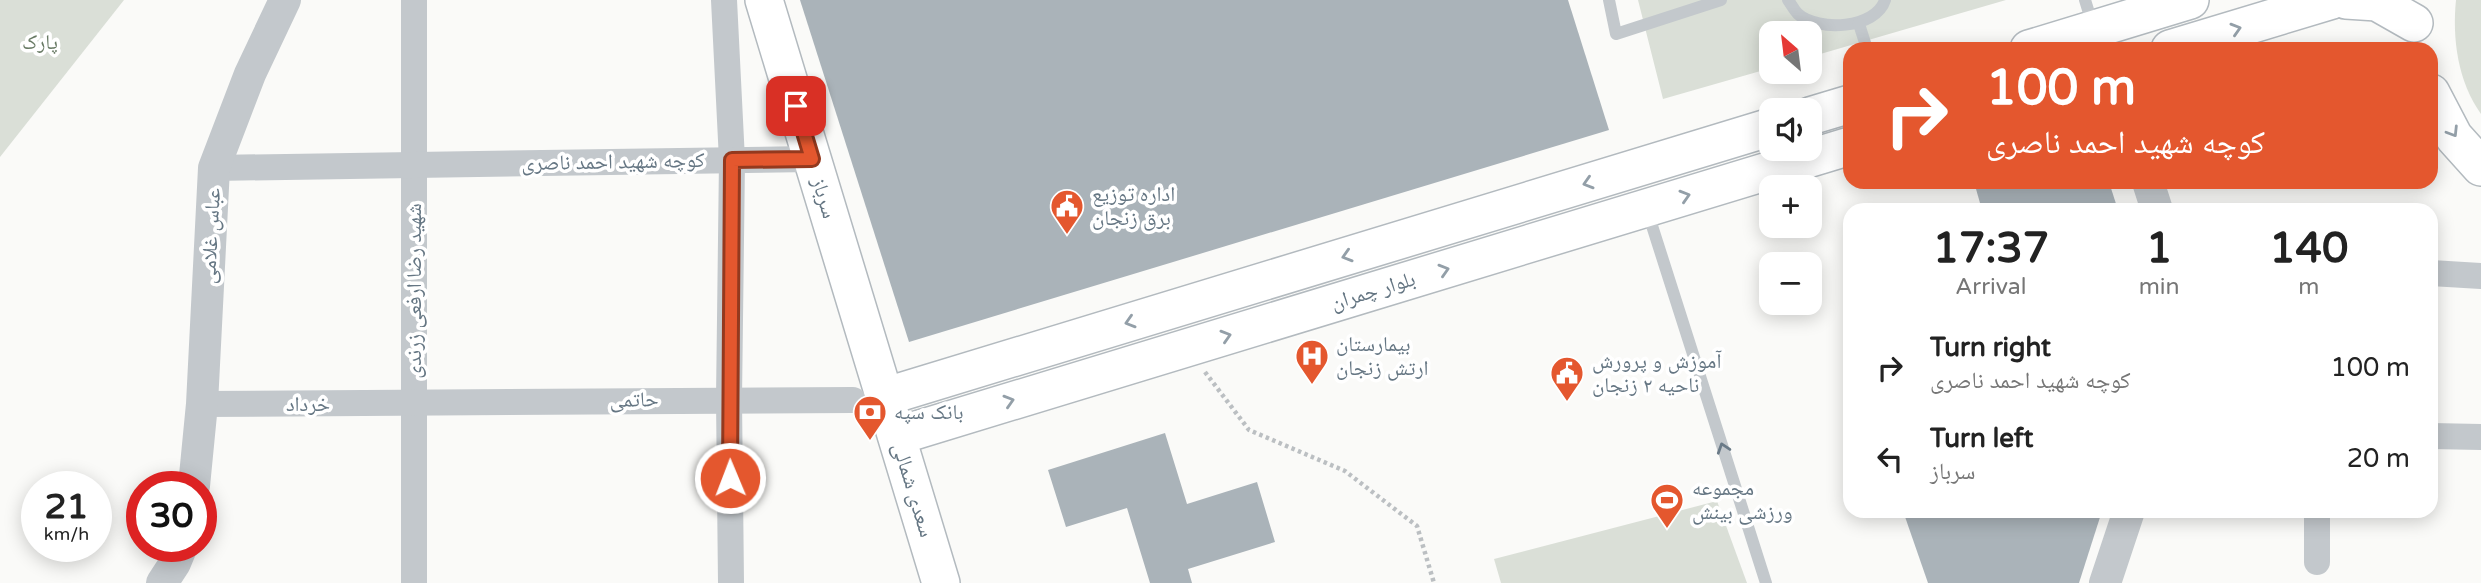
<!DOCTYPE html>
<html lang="en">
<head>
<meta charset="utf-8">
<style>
  :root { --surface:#fff; --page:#f2f2f2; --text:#222; --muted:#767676 }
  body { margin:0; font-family:"Varela Round","Noto Naskh Arabic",sans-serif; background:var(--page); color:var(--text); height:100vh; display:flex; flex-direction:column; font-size:26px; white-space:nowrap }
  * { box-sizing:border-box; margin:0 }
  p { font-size:23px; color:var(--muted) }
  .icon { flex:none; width:38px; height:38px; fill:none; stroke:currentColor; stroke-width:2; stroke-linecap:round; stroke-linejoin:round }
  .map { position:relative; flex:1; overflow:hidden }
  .sheet { position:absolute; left:1843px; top:203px; width:595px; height:315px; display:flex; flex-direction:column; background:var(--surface); border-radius:21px; box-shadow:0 4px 18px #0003 }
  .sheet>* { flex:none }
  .hud { position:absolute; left:1843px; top:42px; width:595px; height:147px; border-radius:21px; box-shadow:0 4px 18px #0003; background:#e4572e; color:#fff; overflow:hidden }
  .needle { width:46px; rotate:332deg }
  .controls { position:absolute; left:1759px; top:21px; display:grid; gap:14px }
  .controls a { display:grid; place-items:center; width:63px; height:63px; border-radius:14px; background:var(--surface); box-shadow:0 4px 18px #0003; font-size:35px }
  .speed { position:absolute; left:21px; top:471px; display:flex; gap:14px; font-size:35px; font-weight:700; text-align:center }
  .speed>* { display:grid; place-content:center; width:91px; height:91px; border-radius:50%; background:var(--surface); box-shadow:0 4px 18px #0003; line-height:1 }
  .speed small { font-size:18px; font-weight:400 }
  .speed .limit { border:10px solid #d22; background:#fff; color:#111 }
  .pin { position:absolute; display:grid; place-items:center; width:60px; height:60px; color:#fff; margin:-30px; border-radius:14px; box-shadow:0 4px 10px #0006 }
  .me { position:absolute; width:77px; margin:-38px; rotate:359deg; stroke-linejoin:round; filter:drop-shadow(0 0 5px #0008) }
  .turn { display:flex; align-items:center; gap:24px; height:147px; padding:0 28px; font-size:32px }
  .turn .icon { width:91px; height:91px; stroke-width:2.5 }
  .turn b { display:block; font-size:49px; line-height:60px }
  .eta { display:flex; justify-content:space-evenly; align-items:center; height:119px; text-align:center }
  .eta b { font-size:42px; font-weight:700; line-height:49px }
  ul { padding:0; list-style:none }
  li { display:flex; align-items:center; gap:21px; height:91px; padding:0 28px }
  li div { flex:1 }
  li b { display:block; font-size:26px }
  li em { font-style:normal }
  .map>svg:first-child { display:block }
</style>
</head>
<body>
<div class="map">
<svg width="2481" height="583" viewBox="0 0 2481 583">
  <rect width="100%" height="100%" fill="#fafaf8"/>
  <g fill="#dadfd7">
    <polygon points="0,0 124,0 0,157"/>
    <polygon points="1638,0 2006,0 1810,57 1810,33 1771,33 1771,68 1663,99"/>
    <path d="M2456,0H2481V114C2458,82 2452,39 2456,0Z"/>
    <polygon points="1717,501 1747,583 1501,583 1494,559"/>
  </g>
  <g fill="#aab3b9">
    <polygon points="800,0 1568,0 1609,130 909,342"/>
    <polygon points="1974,182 2109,182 2118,210 1982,210"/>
    <polygon points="1165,433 1187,504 1257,482 1275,542 1188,569 1192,583 1150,583 1127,508 1066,527 1048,470"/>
    <polygon points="1903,511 2102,511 2079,583 1928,583"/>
  </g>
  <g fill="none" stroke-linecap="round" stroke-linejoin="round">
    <defs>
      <g id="secondary">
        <polyline points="764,0 941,583"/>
        <polyline points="2346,0 2377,2 2414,23"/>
        <polyline points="2029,49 2190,0"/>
        <polyline points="2170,49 2332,0"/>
        <polyline points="2431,93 2454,137 2481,167"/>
        <polyline points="1810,116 1850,104"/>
        <polyline points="884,397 1771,127"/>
        <polyline points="897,436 1850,146"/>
      </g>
    </defs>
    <use href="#secondary" stroke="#b3babf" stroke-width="40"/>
    <polyline stroke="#bbbfc2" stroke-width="4.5" stroke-dasharray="3.5 3.5" stroke-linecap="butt" points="1205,372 1249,430 1345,471 1417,526 1434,583"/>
    <g stroke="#c3c8cc" stroke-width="12">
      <polyline points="1609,0 1616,34 1721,0"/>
      <path d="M1788,0C1791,4 1794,10 1798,14C1818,32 1876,29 1885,0"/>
      <polyline points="2085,0 2093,26"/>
      <polyline points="1859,24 1867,49"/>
      <polyline points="1647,210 1766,583"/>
    </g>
    <g stroke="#c3c8cc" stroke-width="26">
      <polyline points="414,0 414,583"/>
      <polyline points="724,0 732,160 729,399 731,583"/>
      <polyline points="214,168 812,159"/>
      <polyline points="2431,273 2481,276"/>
      <polyline points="202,404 853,400"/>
      <polyline points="2431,436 2481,437"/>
      <polyline points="2317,562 2317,511"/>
    </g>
    <g stroke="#c3c8cc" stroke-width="32">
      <polyline points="2148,182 2157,210"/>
      <polyline points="194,486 202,404 214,168 250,74 285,0"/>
      <polyline points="162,583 175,563 182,546"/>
      <polyline points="2105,583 2129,511"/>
    </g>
    <use href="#secondary" stroke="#fff" stroke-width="37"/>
  </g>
  <defs><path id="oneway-chevron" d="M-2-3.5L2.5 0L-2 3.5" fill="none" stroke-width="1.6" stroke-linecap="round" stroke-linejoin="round" transform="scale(1.75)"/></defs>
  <g stroke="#939fa8">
    <use href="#oneway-chevron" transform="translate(2236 29) rotate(-17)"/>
    <use href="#oneway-chevron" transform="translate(2453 132) rotate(58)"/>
    <use href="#oneway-chevron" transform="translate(1588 183) rotate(163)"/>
    <use href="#oneway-chevron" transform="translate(1685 196) rotate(-17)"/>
    <use href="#oneway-chevron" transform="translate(1347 256) rotate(163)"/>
    <use href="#oneway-chevron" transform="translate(1444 270) rotate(-17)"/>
    <use href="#oneway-chevron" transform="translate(1130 322) rotate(163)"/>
    <use href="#oneway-chevron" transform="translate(1226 336) rotate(-17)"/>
    <use href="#oneway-chevron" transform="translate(1009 401) rotate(-17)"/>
  </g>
  <use stroke="#6a7a87" href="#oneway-chevron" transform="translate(1723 448) rotate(-108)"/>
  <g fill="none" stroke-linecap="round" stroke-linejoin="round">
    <defs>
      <polyline id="route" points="730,478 732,160 812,159 796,106"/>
    </defs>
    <use href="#route" stroke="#94391e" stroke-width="18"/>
    <use href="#route" stroke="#e4572e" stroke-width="12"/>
  </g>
  <defs>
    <symbol id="civic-pin" viewBox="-11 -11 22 30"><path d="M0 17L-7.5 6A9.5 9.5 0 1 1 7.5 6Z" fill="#e4572e" stroke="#fff"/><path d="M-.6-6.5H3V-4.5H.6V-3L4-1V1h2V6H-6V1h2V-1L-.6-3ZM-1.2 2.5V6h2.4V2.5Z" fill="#fff"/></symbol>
    <symbol id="hospital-pin" viewBox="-11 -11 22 30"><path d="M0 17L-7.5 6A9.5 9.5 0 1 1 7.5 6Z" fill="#e4572e" stroke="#fff"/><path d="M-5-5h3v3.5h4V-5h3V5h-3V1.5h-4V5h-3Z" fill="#fff"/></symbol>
    <symbol id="bank-pin" viewBox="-11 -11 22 30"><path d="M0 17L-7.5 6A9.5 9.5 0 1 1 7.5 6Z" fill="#e4572e" stroke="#fff"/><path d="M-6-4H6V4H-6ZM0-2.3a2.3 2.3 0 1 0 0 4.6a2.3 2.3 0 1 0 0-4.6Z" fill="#fff"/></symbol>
    <symbol id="stadium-pin" viewBox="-11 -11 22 30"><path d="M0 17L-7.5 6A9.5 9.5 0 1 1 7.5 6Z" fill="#e4572e" stroke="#fff"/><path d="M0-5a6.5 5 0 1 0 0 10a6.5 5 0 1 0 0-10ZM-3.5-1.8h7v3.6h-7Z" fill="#fff"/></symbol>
  </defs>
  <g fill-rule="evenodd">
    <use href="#civic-pin" x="1048" y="187" width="38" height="52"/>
    <use href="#hospital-pin" x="1293" y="337" width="38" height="52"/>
    <use href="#civic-pin" x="1548" y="354" width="38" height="52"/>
    <use href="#bank-pin" x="851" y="393" width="38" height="52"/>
    <use href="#stadium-pin" x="1648" y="481" width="38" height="52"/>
  </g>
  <g text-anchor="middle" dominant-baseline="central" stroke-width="7" stroke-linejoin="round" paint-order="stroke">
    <g font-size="21" fill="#687a64" stroke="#fff">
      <text x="40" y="42">پارک</text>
    </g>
    <g font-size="21" fill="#657683" stroke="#fff">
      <text transform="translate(613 162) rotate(-1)">کوچه شهید احمد ناصری</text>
      <text transform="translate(824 198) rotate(73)">سرباز</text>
      <text transform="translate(211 236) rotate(-87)">عباس غلامی</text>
      <text transform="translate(414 291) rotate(-90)">شهید رضا ارفعی زرندی</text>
      <text transform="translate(1373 291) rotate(-17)">بلوار چمران</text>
      <text transform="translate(634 400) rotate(-1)">حاتمی</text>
      <text x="308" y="404">خرداد</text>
      <text transform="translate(913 490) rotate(73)">سعدی شمالی</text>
    </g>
    <g font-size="21" fill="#657683" stroke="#fff" text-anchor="start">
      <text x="1092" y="194">اداره توزیع<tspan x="1092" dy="24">برق زنجان</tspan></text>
      <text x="1336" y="344">بیمارستان<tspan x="1336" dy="24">ارتش زنجان</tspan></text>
      <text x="1592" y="361">آموزش و پرورش<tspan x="1592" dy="24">ناحیه ۲ زنجان</tspan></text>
      <text x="894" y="412">بانک سپه</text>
      <text x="1692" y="488">مجموعه<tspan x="1692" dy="24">ورزشی بینش</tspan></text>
    </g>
  </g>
</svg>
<div class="controls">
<a><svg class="needle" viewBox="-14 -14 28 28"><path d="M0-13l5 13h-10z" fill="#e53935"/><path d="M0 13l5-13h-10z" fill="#767676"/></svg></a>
<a><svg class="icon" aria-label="sound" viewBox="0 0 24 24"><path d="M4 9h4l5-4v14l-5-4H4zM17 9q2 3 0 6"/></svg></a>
<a>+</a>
<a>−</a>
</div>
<div class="speed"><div>21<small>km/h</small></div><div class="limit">30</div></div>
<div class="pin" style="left:796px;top:106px;background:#d93025"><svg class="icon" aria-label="arrive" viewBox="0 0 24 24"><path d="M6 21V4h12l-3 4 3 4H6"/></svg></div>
<svg class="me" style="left:730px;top:478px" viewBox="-20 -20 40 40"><circle r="17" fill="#e4572e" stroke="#fff" stroke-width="3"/><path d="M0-11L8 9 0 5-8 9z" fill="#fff"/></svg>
<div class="hud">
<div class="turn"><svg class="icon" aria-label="right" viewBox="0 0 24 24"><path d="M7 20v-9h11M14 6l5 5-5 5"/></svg><div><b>100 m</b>کوچه شهید احمد ناصری</div></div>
</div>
<section class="sheet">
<div class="eta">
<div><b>17:37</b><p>Arrival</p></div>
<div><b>1</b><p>min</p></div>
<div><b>140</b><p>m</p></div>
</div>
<ul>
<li><svg class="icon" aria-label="right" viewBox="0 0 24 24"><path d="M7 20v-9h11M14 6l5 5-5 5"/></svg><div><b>Turn right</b><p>کوچه شهید احمد ناصری</p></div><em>100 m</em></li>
<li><svg class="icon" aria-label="left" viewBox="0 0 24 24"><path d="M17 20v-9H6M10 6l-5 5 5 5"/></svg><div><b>Turn left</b><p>سرباز</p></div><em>20 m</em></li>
</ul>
</section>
</div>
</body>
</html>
